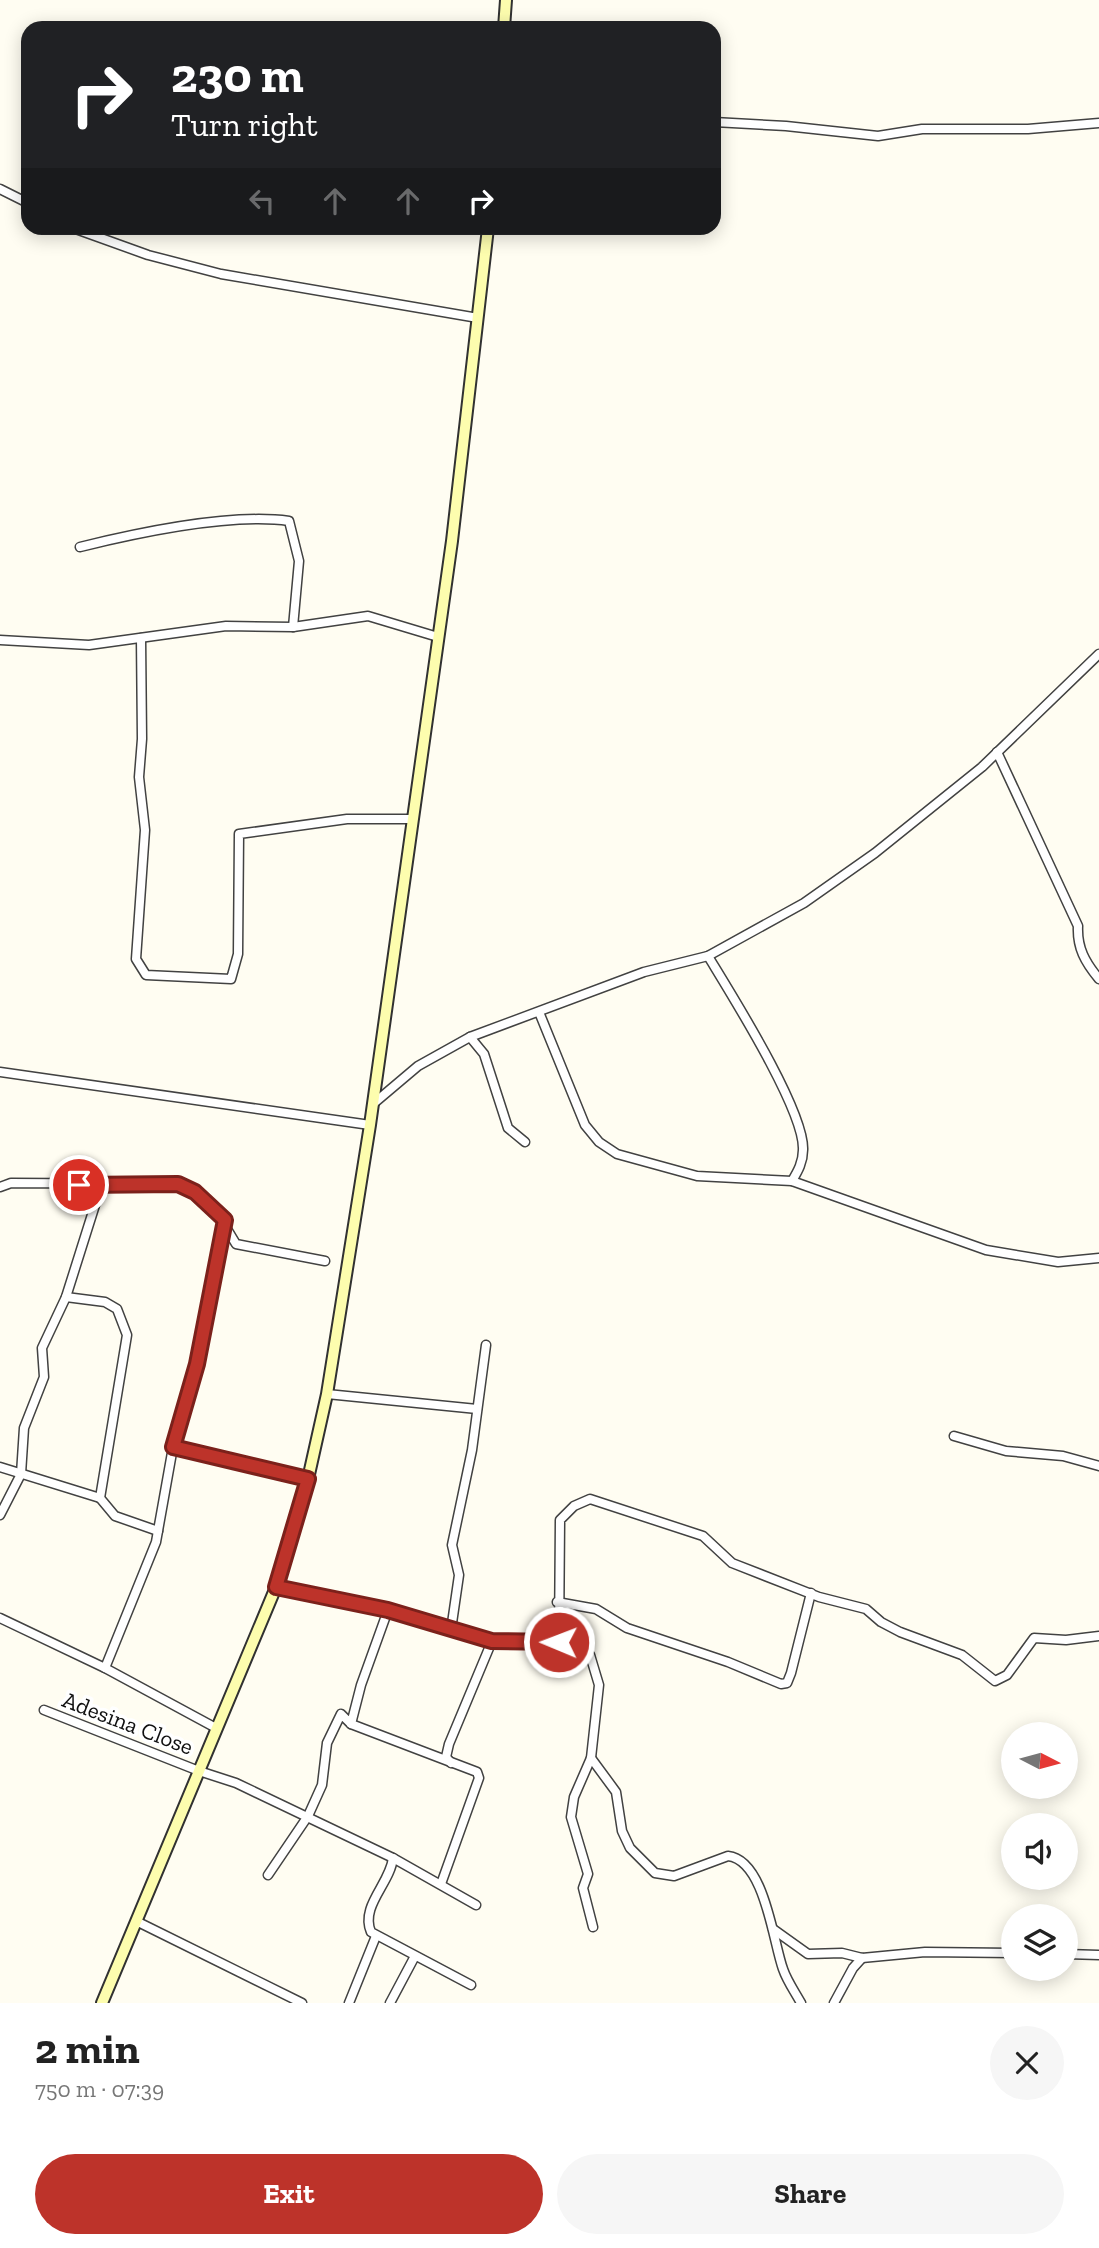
<!DOCTYPE html>
<html lang="en">
<head>
<meta charset="utf-8">
<style>
  :root { --surface:#fff; --page:#f6f6f6; --text:#222; --muted:#767676; --accent:#bd332a }
  body { margin:0; font-family:"Zilla Slab",serif; background:var(--page); color:var(--text); height:100vh; display:flex; flex-direction:column; font-size:26px; white-space:nowrap }
  * { box-sizing:border-box; margin:0 }
  p { font-size:23px; color:var(--muted) }
  .icon { flex:none; width:38px; height:38px; fill:none; stroke:currentColor; stroke-width:2; stroke-linecap:round; stroke-linejoin:round }
  .map { position:relative; height:2003px; overflow:hidden }
  .details { display:flex; flex-direction:column; background:var(--surface); flex:1 }
  .details>* { flex:none }
  .top-card { position:absolute; left:21px; top:21px; width:700px; height:214px; border-radius:21px; box-shadow:0 4px 18px #0003; background:#202124; color:#fff; overflow:hidden }
  .needle { width:46px; rotate:96deg }
  .fabs { position:absolute; left:1001px; top:1722px; display:grid; gap:14px }
  .fabs a { display:grid; place-items:center; width:77px; height:77px; border-radius:50%; background:var(--surface); box-shadow:0 4px 18px #0003; font-size:35px }
  .pin { position:absolute; display:grid; place-items:center; width:60px; height:60px; color:#fff; margin:-30px; border:4px solid #fff; border-radius:50%; box-shadow:0 2px 7px #0007 }
  .me { position:absolute; width:77px; margin:-38px; rotate:271deg; stroke-linejoin:round; filter:drop-shadow(0 0 5px #0008) }
  .turn { display:flex; align-items:center; gap:24px; height:147px; padding:0 35px; font-size:32px }
  .turn .icon { width:91px; height:91px; stroke-width:2.5 }
  .turn b { display:block; font-size:49px; line-height:60px }
  .lanes { display:flex; align-items:center; height:66px; padding:0 35px; background:#0003; justify-content:center; gap:35px; direction:ltr }
  .lanes .off { opacity:.35 }
  .round { display:grid; place-items:center; flex:none; width:74px; height:74px; border-radius:37px; background:var(--page) }
  .summary { display:flex; align-items:center; justify-content:space-between; height:119px; padding:0 35px }
  h1 { font-size:42px; font-weight:700; line-height:52px }
  .action { display:flex; gap:14px; margin-top:auto; padding:14px 35px }
  .action a { flex:1; height:80px; border-radius:42px; background:var(--accent); color:#fff; font-size:28px; font-weight:700; line-height:80px; text-align:center }
  .action a+a { background:var(--page); color:var(--text) }
  .map>svg:first-child { display:block }
</style>
</head>
<body>
<div class="map">
<svg width="1099" height="2003" viewBox="0 0 1099 2003">
  <rect width="100%" height="100%" fill="#fffdf2"/>
  <g fill="none" stroke-linecap="round" stroke-linejoin="round">
    <defs>
      <g id="street">
        <polyline points="714,122 786,126 878,136 922,129 1028,129 1099,123"/>
        <polyline points="0,189 28,203"/>
        <polyline points="73,228 148,255 221,274 478,318"/>
        <path d="M80,547C137,533 232,513 289,521L299,561L293,627"/>
        <polyline points="141,638 142,739 139,777 145,830 136,959 146,975 231,979 238,954 239,834 347,819 413,819"/>
        <polyline points="0,640 89,645 226,626 293,627 368,616 438,637"/>
        <path d="M997,752L1078,926C1077,948 1085,962 1099,979"/>
        <path d="M708,956C731,994 805,1111 803,1150C803,1162 798,1171 792,1181"/>
        <polyline points="539,1012 585,1125 599,1142 617,1154 697,1176 792,1181 986,1250 1058,1262 1099,1258"/>
        <polyline points="470,1037 484,1054 508,1128 525,1142"/>
        <polyline points="0,1072 370,1125"/>
        <polyline points="373,1104 418,1066 470,1037 644,972 708,956 804,903 875,853 982,767 1099,654"/>
        <polyline points="0,1187 11,1183 178,1184 195,1192 225,1220 224,1224 236,1244 325,1261"/>
        <polyline points="66,1297 105,1302 117,1309 127,1335 100,1498 115,1516 158,1531"/>
        <polyline points="327,1394 477,1409"/>
        <polyline points="954,1436 1006,1451 1063,1456 1099,1466"/>
        <polyline points="173,1447 308,1479"/>
        <polyline points="0,1467 100,1498"/>
        <polyline points="0,1515 21,1474 24,1428 44,1377 42,1348 66,1297 101,1186"/>
        <polyline points="276,1587 388,1610 492,1641 559,1642 575,1645 590,1655 599,1685 591,1758 574,1797 571,1817 588,1874 583,1888 593,1927"/>
        <polyline points="557,1602 596,1609 627,1628 728,1662 781,1684 787,1683 791,1673 811,1593"/>
        <polyline points="0,1618 105,1668 216,1728"/>
        <polyline points="451,1630 459,1575 452,1545 472,1450 486,1345"/>
        <polyline points="559,1642 560,1520 574,1506 590,1499 703,1536 732,1563 819,1597 866,1609 881,1622 900,1632 962,1655 995,1681 1007,1675 1034,1638 1066,1640 1099,1636"/>
        <polyline points="105,1668 156,1542 173,1447 197,1364 224,1224"/>
        <polyline points="44,1710 199,1771 236,1783 393,1858 476,1905"/>
        <polyline points="351,1724 477,1772 479,1778 441,1884"/>
        <path d="M591,1758L616,1792L622,1831L630,1848L655,1873L674,1876L728,1856C765,1860 773,1942 783,1969C787,1981 795,1992 801,2003"/>
        <polyline points="451,1763 446,1757 449,1744 492,1641"/>
        <path d="M393,1858C390,1884 360,1906 371,1932L471,1985"/>
        <polyline points="268,1875 308,1816 322,1785 327,1743 341,1714 351,1724 361,1685 388,1610"/>
        <polyline points="136,1921 302,2003"/>
        <polyline points="773,1929 808,1954 842,1953 862,1958 925,1952 1013,1953"/>
        <polyline points="1066,1954 1099,1955"/>
        <polyline points="349,2003 376,1936"/>
        <polyline points="390,2003 415,1956"/>
        <polyline points="834,2003 853,1968 862,1958"/>
      </g>
      <g id="secondary">
        <polyline points="504,28 506,0"/>
        <polyline points="102,2003 276,1587 308,1479 327,1394 370,1125 452,541 488,228"/>
      </g>
    </defs>
    <use href="#street" stroke="#424242" stroke-width="11"/>
    <use href="#secondary" stroke="#313131" stroke-width="14"/>
    <use href="#street" stroke="#fff" stroke-width="8"/>
    <use href="#secondary" stroke="#fdfdae" stroke-width="10"/>
  </g>
  <g fill="none" stroke-linecap="round" stroke-linejoin="round">
    <defs>
      <polyline id="route" points="79,1185 178,1184 195,1192 225,1220 197,1364 173,1447 308,1479 276,1587 388,1610 492,1641 559,1642"/>
    </defs>
    <use href="#route" stroke="#7b211b" stroke-width="18"/>
    <use href="#route" stroke="#bd332a" stroke-width="12"/>
  </g>
  <g text-anchor="middle" dominant-baseline="central" stroke-width="7" stroke-linejoin="round" paint-order="stroke">
    <g font-size="23" fill="#0f0f0f" stroke="#fff">
      <text transform="translate(128 1723) rotate(21)">Adesina Close</text>
    </g>
  </g>
</svg>
<div class="fabs">
<a><svg class="needle" viewBox="-14 -14 28 28"><path d="M0-13l5 13h-10z" fill="#e53935"/><path d="M0 13l5-13h-10z" fill="#767676"/></svg></a>
<a><svg class="icon" aria-label="sound" viewBox="0 0 24 24"><path d="M4 9h4l5-4v14l-5-4H4zM17 9q2 3 0 6"/></svg></a>
<a><svg class="icon" aria-label="layers" viewBox="0 0 24 24"><path d="M12 4l9 5-9 5-9-5zM3 14l9 5 9-5"/></svg></a>
</div>
<div class="pin" style="left:79px;top:1185px;background:#d93025"><svg class="icon" aria-label="arrive" viewBox="0 0 24 24"><path d="M6 21V4h12l-3 4 3 4H6"/></svg></div>
<svg class="me" style="left:559px;top:1642px" viewBox="-20 -20 40 40"><circle r="17" fill="#bd332a" stroke="#fff" stroke-width="3"/><path d="M0-11L8 9 0 5-8 9z" fill="#fff"/></svg>
<div class="top-card">
<div class="turn"><svg class="icon" aria-label="right" viewBox="0 0 24 24"><path d="M7 20v-9h11M14 6l5 5-5 5"/></svg><div><b>230 m</b>Turn right</div></div>
<div class="lanes"><svg class="icon off" aria-label="left" viewBox="0 0 24 24"><path d="M17 20v-9H6M10 6l-5 5 5 5"/></svg><svg class="icon off" aria-label="ahead" viewBox="0 0 24 24"><path d="M12 20V5M6 11l6-6 6 6"/></svg><svg class="icon off" aria-label="ahead" viewBox="0 0 24 24"><path d="M12 20V5M6 11l6-6 6 6"/></svg><svg class="icon" aria-label="right" viewBox="0 0 24 24"><path d="M7 20v-9h11M14 6l5 5-5 5"/></svg></div>
</div>
</div>
<section class="details">
<div class="summary"><div><h1>2 min</h1><p>750 m · 07:39</p></div><a class="round"><svg class="icon" aria-label="close" viewBox="0 0 24 24"><path d="M6 6l12 12M18 6L6 18"/></svg></a></div>
<div class="action"><a>Exit</a><a>Share</a></div>
</section>
</body>
</html>
